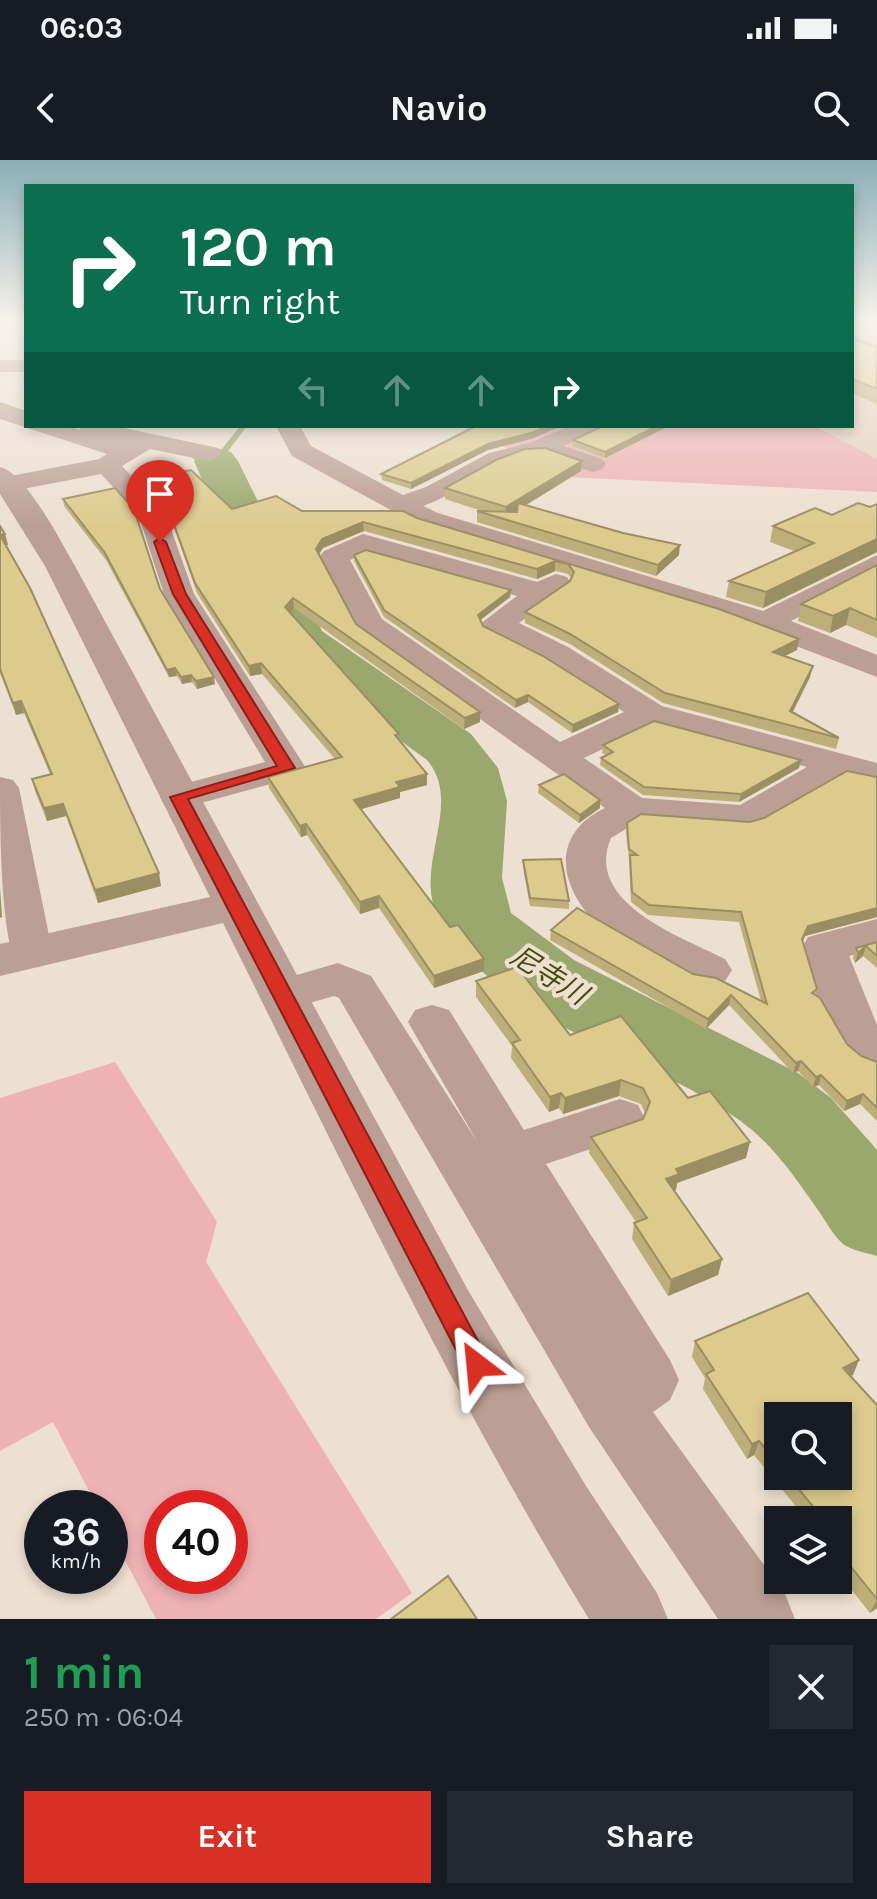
<!DOCTYPE html>
<html lang="en">
<head>
<meta charset="utf-8">
<style>
  :root { --surface:#171b24; --page:#242831; --text:#f1f3f6; --muted:#9ea1a6; --accent:#d93025 }
  body { margin:0; font-family:Karla,"Noto Sans JP",sans-serif; background:var(--page); color:var(--text); height:100vh; display:flex; flex-direction:column; font-size:30px; white-space:nowrap }
  * { box-sizing:border-box; margin:0 }
  p { font-size:26px; color:var(--muted) }
  .icon { flex:none; width:44px; height:44px; fill:none; stroke:currentColor; stroke-width:2; stroke-linecap:round; stroke-linejoin:round }
  .map { position:relative; height:1459px; overflow:hidden }
  .panel { display:flex; flex-direction:column; background:var(--surface); flex:1 }
  .panel>* { flex:none }
  .guide { position:absolute; left:24px; top:24px; width:830px; height:244px; border-radius:0px; box-shadow:0 4px 12px #0003; background:#0b6e4f; color:#fff; overflow:hidden }
  .tools { position:absolute; left:764px; top:1242px; display:grid; gap:16px }
  .tools a { display:grid; place-items:center; width:88px; height:88px; border-radius:0px; background:var(--surface); box-shadow:0 4px 12px #0003; font-size:40px }
  .speed { position:absolute; left:24px; top:1330px; display:flex; gap:16px; font-size:40px; font-weight:700; text-align:center }
  .speed>* { display:grid; place-content:center; width:104px; height:104px; border-radius:50%; background:var(--surface); box-shadow:0 4px 12px #0003; line-height:1 }
  .speed small { font-size:20px; font-weight:400 }
  .speed .limit { border:12px solid #d22; background:#fff; color:#111 }
  .pin { position:absolute; display:grid; place-items:center; width:68px; height:68px; color:#fff; margin:-82px -34px; border-radius:50% 50% 50% 0; rotate:-45deg; box-shadow:0 0 8px #0007 }
  .pin .icon { rotate:45deg }
  .me { position:absolute; width:88px; margin:-44px; rotate:331deg; stroke-linejoin:round; filter:drop-shadow(0 0 6px #0008) }
  .turn { display:flex; align-items:center; gap:28px; height:168px; padding:0 24px; font-size:36px }
  .turn .icon { width:104px; height:104px; stroke-width:2.5 }
  .turn b { display:block; font-size:56px; line-height:68px }
  .lanes { display:flex; align-items:center; height:76px; padding:0 24px; background:#0003; justify-content:center; gap:40px; direction:ltr }
  .lanes .off { opacity:.35 }
  .round { display:grid; place-items:center; flex:none; width:84px; height:84px; border-radius:0px; background:var(--page) }
  .summary { display:flex; align-items:center; justify-content:space-between; height:136px; padding:0 24px }
  h1 { font-size:48px; font-weight:700; line-height:60px; color:#1e9e55 }
  .cta { display:flex; gap:16px; margin-top:auto; padding:16px 24px }
  .cta a { flex:1; height:92px; border-radius:0px; background:var(--accent); color:#fff; font-size:32px; font-weight:700; line-height:92px; text-align:center }
  .cta a+a { background:var(--page); color:var(--text) }
  .status { display:flex; justify-content:space-between; align-items:center; height:56px; padding:0 40px; background:var(--surface); direction:ltr }
  .status svg { height:22px; fill:currentColor }
  header { display:flex; justify-content:space-between; align-items:center; height:104px; padding:0 24px; background:var(--surface); font-size:36px; font-weight:700 }
  .map>svg:first-child { display:block }
</style>
</head>
<body>
<div class="status"><b>06:03</b><svg viewBox="0 0 49 12"><path d="M0 12V9h3v3zM5 12V6h3v6zM10 12V3h3v9zM15 12V0h3v12zM26 1h20v11H26zM47 4h2v5h-2z"/></svg></div>
<header><svg class="icon" aria-label="back" viewBox="0 0 24 24"><path d="M15 5l-7 7 7 7"/></svg>Navio<svg class="icon" aria-label="search" viewBox="0 0 24 24"><circle cx="10" cy="10" r="6"/><path d="M15 15l6 6"/></svg></header>
<div class="map">
<svg width="877" height="1459" viewBox="0 0 877 1459">
  <rect width="100%" height="100%" fill="#eddfd1"/>
  <polygon fill="#e6d2be" points="852,160 877,160 877,299 815,266 852,266"/>
  <g fill="#eeb2b4" fill-rule="evenodd">
    <polygon points="461,266 815,266 877,299 877,332 567,317"/>
    <path d="M115,902L217,1062L206,1102L412,1433L376,1459H156L110,1372V1348H98L53,1262L0,1291V938ZM162,1348H230V1416H162Z"/>
  </g>
  <g fill="none" stroke-linecap="round" stroke-linejoin="round">
    <g fill="#9ba86d" fill-rule="evenodd">
      <polygon points="0,242 26,251 26,255 0,246"/>
      <polygon points="240,266 247,266 219,303 196,300 192,298 196,296 214,299"/>
    </g>
    <path fill="#9ba86d" fill-rule="evenodd" d="M216,288L231,292L238,301L322,471L471,574L498,608L507,641L502,718L511,753L574,800L798,913L831,938L871,983L877,990V1096C867,1093 851,1090 843,1084C833,1075 825,1060 818,1050C798,1022 778,992 752,970C656,891 505,873 439,758C411,709 465,644 427,600L279,492L271,480L194,301L201,292Z"/>
    <g fill="#bb9f94" fill-rule="evenodd">
      <rect x="0" y="200" width="26" height="12"/>
      <polygon points="0,244 26,253 26,266 66,266 81,270 78,266 115,266 218,288 222,293 209,301 150,289 122,306 165,352 194,434 306,608 300,616 179,649 165,645 160,637 165,629 265,602 164,434 138,354 101,314 7,332 0,330 0,318 99,299 107,294 0,259"/>
      <path d="M276,266H300L311,286L403,335L426,327L489,293L532,282L569,266H601L597,271L564,286L602,299L606,304L602,309L593,312C577,308 555,295 539,295C498,296 461,333 423,346L438,353L763,451L877,395V416L791,461L877,495V517L718,456L418,365L292,296Z"/>
      <path d="M363,374L537,422L556,414L567,417L571,423L567,429L519,463L568,487L662,546L877,603V625L844,617L761,665L747,669L639,661L611,678C583,743 682,777 725,799L732,810L725,821L709,826L693,821C664,805 633,792 607,772C562,737 544,677 605,648L358,472L319,397L324,391ZM366,393L517,436L480,464L485,471L544,501L624,552L560,582L382,459L350,400ZM653,565L807,607L740,645L642,638L584,598Z"/>
      <path d="M0,617L13,620L19,628L52,790L46,801L30,805L14,801C0,759 0,666 0,617Z"/>
      <path d="M877,759V789L849,796L877,865V911C825,895 817,834 802,788L808,777Z"/>
      <polygon points="338,803 371,816 478,983 408,862 415,850 432,845 449,850 524,970 620,939 638,945 645,959 638,973 546,1004 670,1200 679,1220 670,1240 653,1252 785,1434 795,1459 718,1459 589,1267 339,838 334,836 282,851 266,846 259,835 266,824"/>
    </g>
    <path fill="#bb9f94" fill-rule="evenodd" d="M0,307C26,313 61,382 75,406L469,1132L586,1326L657,1433L668,1459H589C452,1235 340,998 223,763L0,816V784L210,737L45,406L0,334Z"/>
  </g>
  <g fill="#beaf7a" fill-rule="evenodd">
    <polygon points="852,178 877,187 877,244 852,233"/>
    <polygon points="600,266 669,266 605,298 572,286 573,280 599,268"/>
    <polygon points="531,279 488,290 411,329 382,320 381,314"/>
    <polygon points="582,301 581,311 526,345 679,395 656,416 477,362 477,351 485,352 445,339 445,328"/>
    <polygon points="146,319 232,349 302,351 417,358 719,449 797,490 784,496 810,517 793,552 839,578 836,589 663,543 570,484 525,463 525,452 570,421 571,418 568,414 555,411 537,419 364,371 323,388 319,395 356,464 480,562 464,569 294,448 290,452 427,614 427,625 400,632 400,638 361,649 450,767 484,799 484,811 434,828 379,748 360,754 307,675 301,677 269,628 268,617 335,599 262,514 250,516 197,433 168,351 147,328"/>
    <polygon points="63,339 160,429 215,524 197,529 192,522 182,524 177,516 169,517 106,400 64,346"/>
    <polygon points="877,344 877,392 763,448 726,437 729,421 794,391 770,382 773,366 870,347"/>
    <polygon points="0,366 5,374 8,385 6,385 161,726 98,743 66,656 47,661 35,631 32,619 50,614 24,553 16,555 0,513"/>
    <polygon points="354,395 510,437 480,460 483,466 619,544 618,552 572,573 528,542 515,548 384,457 354,401"/>
    <polygon points="877,405 877,478 846,465 830,473 798,461 801,444"/>
    <polygon points="603,585 799,608 739,642 643,635 600,605 601,598 606,595 602,593"/>
    <polygon points="877,617 877,757 805,776 802,782 817,829 815,835 847,884 861,896 877,902 877,961 860,944 844,951 819,925 813,927 798,911 793,913 729,845 706,869 550,780 551,770 693,814 761,841 739,762 648,755 631,742 629,700 626,672 627,663 750,662"/>
    <polygon points="539,625 600,648 579,663 538,633"/>
    <polygon points="523,700 569,741 569,749 530,746 523,708"/>
    <polygon points="877,782 877,808 863,796 855,803 853,798 856,788"/>
    <polygon points="476,821 570,875 688,938 746,998 677,1023 676,1030 674,1030 722,1099 718,1115 668,1136 632,1079 634,1063 636,1062 589,993 591,977 643,959 645,953 641,944 619,936 563,954 559,948 549,952 511,898 512,886 476,837"/>
    <path d="M695,1181L853,1215L851,1216L877,1246V1448L870,1453L838,1413V1360H807L754,1295L747,1299L703,1229L705,1218L692,1197ZM778,1256L838,1316H778Z"/>
  </g>
  <g fill="#9b8e63">
    <polygon points="548,266 562,266 531,279 488,290 411,329 411,323 488,284"/>
    <polygon points="657,266 669,266 605,298 605,292"/>
    <polygon points="582,301 581,311 505,358 506,347"/>
    <polygon points="363,362 364,371 323,388 316,398 316,389 322,379"/>
    <polygon points="5,374 8,385 3,386 0,375"/>
    <polygon points="877,379 877,392 763,448 766,432"/>
    <polygon points="680,385 679,395 656,416 658,405"/>
    <polygon points="555,401 555,411 537,419 537,409"/>
    <polygon points="511,430 510,437 478,462 478,455"/>
    <polygon points="293,438 294,448 286,457 285,447"/>
    <polygon points="850,448 846,465 830,473 833,456"/>
    <polygon points="799,479 797,490 771,503 773,492"/>
    <polygon points="261,503 262,514 250,516 249,506"/>
    <polygon points="813,506 810,517 788,561 790,551"/>
    <polygon points="175,508 177,516 169,517 167,510"/>
    <polygon points="191,515 192,522 182,524 181,517"/>
    <polygon points="214,517 215,524 197,529 196,521"/>
    <polygon points="528,535 528,542 515,548 516,540"/>
    <polygon points="21,541 24,553 16,555 13,543"/>
    <polygon points="619,544 618,552 572,573 573,565"/>
    <polygon points="480,552 480,562 464,569 465,558"/>
    <polygon points="801,600 799,608 739,642 741,634"/>
    <polygon points="427,614 427,625 400,632 400,638 355,651 354,640 396,622"/>
    <polygon points="600,640 600,648 579,663 580,655"/>
    <polygon points="63,644 66,656 47,661 44,648"/>
    <polygon points="306,664 307,675 301,677 300,666"/>
    <polygon points="159,713 161,726 98,743 95,730"/>
    <polygon points="0,727 2,757 0,758"/>
    <polygon points="379,736 379,748 360,754 360,742"/>
    <polygon points="877,748 877,757 805,776 799,789 802,779 808,766"/>
    <polygon points="866,786 863,796 855,803 858,793"/>
    <polygon points="484,799 484,811 434,828 434,816"/>
    <polygon points="731,835 729,845 706,869 708,859"/>
    <polygon points="801,901 798,911 793,913 796,903"/>
    <polygon points="821,915 819,925 813,927 816,917"/>
    <polygon points="621,920 619,936 563,954 565,938"/>
    <polygon points="561,933 559,948 549,952 550,937"/>
    <polygon points="863,934 860,944 844,951 847,941"/>
    <polygon points="750,982 746,998 677,1023 676,1030 664,1034 666,1019 676,1009"/>
    <polygon points="722,1099 718,1115 668,1136 671,1120"/>
    <polygon points="859,1200 853,1215 837,1223 843,1208"/>
    <polygon points="759,1281 754,1295 747,1299 752,1284"/>
    <polygon points="877,1440 877,1448 870,1453"/>
  </g>
  <g fill="#ddcb8e" stroke="#9b8e63" stroke-width="2">
    <polygon points="852,178 877,187 877,229 852,219"/>
    <polygon points="476,266 548,266 531,273 488,284 411,323 381,314"/>
    <polygon points="600,266 657,266 605,292 573,280 599,268"/>
    <polygon points="545,288 582,301 506,347 445,328 496,300 525,289"/>
    <polygon points="191,310 232,349 276,336 302,351 403,351 417,358 719,449 799,479 773,492 813,506 790,551 839,578 665,533 570,474 525,452 570,421 574,412 568,404 555,401 537,409 363,362 322,379 316,389 356,464 480,552 465,558 293,438 285,447 399,574 395,575 427,614 396,622 400,627 354,640 450,767 458,765 484,799 434,816 379,736 360,742 306,664 300,666 268,617 342,597 261,503 249,506 195,423 166,342 146,319"/>
    <polygon points="115,328 134,349 160,429 214,517 196,521 191,515 181,517 175,508 167,510 105,393 63,339"/>
    <polygon points="518,343 623,373 680,385 658,405 477,351 517,352"/>
    <polygon points="858,343 870,347 877,344 877,379 766,432 729,421 814,383 773,366 815,348 832,355"/>
    <polygon points="0,366 5,374 0,375"/>
    <polygon points="0,375 30,428 159,713 95,730 63,644 44,648 32,619 52,614 21,541 13,543 0,509"/>
    <polygon points="366,390 511,430 478,455 483,466 543,496 619,544 573,565 528,535 516,540 384,450 354,395"/>
    <polygon points="877,405 877,460 850,448 833,456 801,444"/>
    <polygon points="654,561 801,600 741,634 644,627 601,598 613,592 603,585"/>
    <polygon points="847,611 877,617 877,748 808,766 802,779 817,829 812,833 820,838 847,884 861,896 877,902 877,948 863,934 847,941 821,915 816,917 801,901 796,903 731,835 708,859 551,770 577,748 693,814 716,818 767,844 741,752 649,745 632,732 630,695 637,695 629,689 627,663 641,654 750,662 764,658"/>
    <polygon points="564,614 600,640 580,655 539,625"/>
    <polygon points="561,699 569,741 530,738 523,700"/>
    <polygon points="877,782 877,796 866,786 858,793 856,788"/>
    <polygon points="517,807 570,875 621,856 688,938 710,931 750,982 676,1009 679,1014 666,1019 722,1099 671,1120 634,1063 647,1058 591,977 643,959 650,942 643,928 621,920 565,938 561,933 550,937 512,883 520,880 476,821"/>
    <polygon points="808,1133 859,1200 843,1208 877,1245 877,1439 838,1391 838,1360 824,1360 788,1316 838,1316 838,1256 778,1256 778,1304 759,1281 752,1284 706,1214 714,1210 695,1181"/>
    <polygon points="448,1416 477,1459 391,1459"/>
  </g>
  <linearGradient id="sky" x2="0" y2="1"><stop stop-color="#89afb7"/><stop offset="0.44" stop-color="#f7f1ea"/><stop offset="1" stop-color="#f7f1ea" stop-opacity="0"/></linearGradient>
  <rect width="877" height="365" fill="url(#sky)"/>
  <polygon fill="#d93025" stroke="#8d1f18" stroke-width="2" points="160,378 166,382 186,434 295,608 188,639 486,1196 490,1205 486,1213 477,1217 468,1213 170,637 277,606 173,434 154,382"/>
  <g text-anchor="middle" dominant-baseline="central" stroke-width="8" stroke-linejoin="round" paint-order="stroke">
    <g font-size="28" font-style="italic" fill="#444e08" stroke="#eddfd1">
      <text transform="translate(549 815) rotate(32)">尼寺川</text>
    </g>
  </g>
</svg>
<div class="tools">
<a><svg class="icon" aria-label="search" viewBox="0 0 24 24"><circle cx="10" cy="10" r="6"/><path d="M15 15l6 6"/></svg></a>
<a><svg class="icon" aria-label="layers" viewBox="0 0 24 24"><path d="M12 4l9 5-9 5-9-5zM3 14l9 5 9-5"/></svg></a>
</div>
<div class="speed"><div>36<small>km/h</small></div><div class="limit">40</div></div>
<div class="pin" style="left:160px;top:382px;background:#d93025"><svg class="icon" aria-label="arrive" viewBox="0 0 24 24"><path d="M6 21V4h12l-3 4 3 4H6"/></svg></div>
<svg class="me" style="left:477px;top:1205px" viewBox="-20 -20 40 40"><path d="M0-17L14 15 0 8-14 15z" fill="#d93025" stroke="#fff" stroke-width="4"/></svg>
<div class="guide">
<div class="turn"><svg class="icon" aria-label="right" viewBox="0 0 24 24"><path d="M7 20v-9h11M14 6l5 5-5 5"/></svg><div><b>120 m</b>Turn right</div></div>
<div class="lanes"><svg class="icon off" aria-label="left" viewBox="0 0 24 24"><path d="M17 20v-9H6M10 6l-5 5 5 5"/></svg><svg class="icon off" aria-label="ahead" viewBox="0 0 24 24"><path d="M12 20V5M6 11l6-6 6 6"/></svg><svg class="icon off" aria-label="ahead" viewBox="0 0 24 24"><path d="M12 20V5M6 11l6-6 6 6"/></svg><svg class="icon" aria-label="right" viewBox="0 0 24 24"><path d="M7 20v-9h11M14 6l5 5-5 5"/></svg></div>
</div>
</div>
<section class="panel">
<div class="summary"><div><h1>1 min</h1><p>250 m · 06:04</p></div><a class="round"><svg class="icon" aria-label="close" viewBox="0 0 24 24"><path d="M6 6l12 12M18 6L6 18"/></svg></a></div>
<div class="cta"><a>Exit</a><a>Share</a></div>
</section>
</body>
</html>
